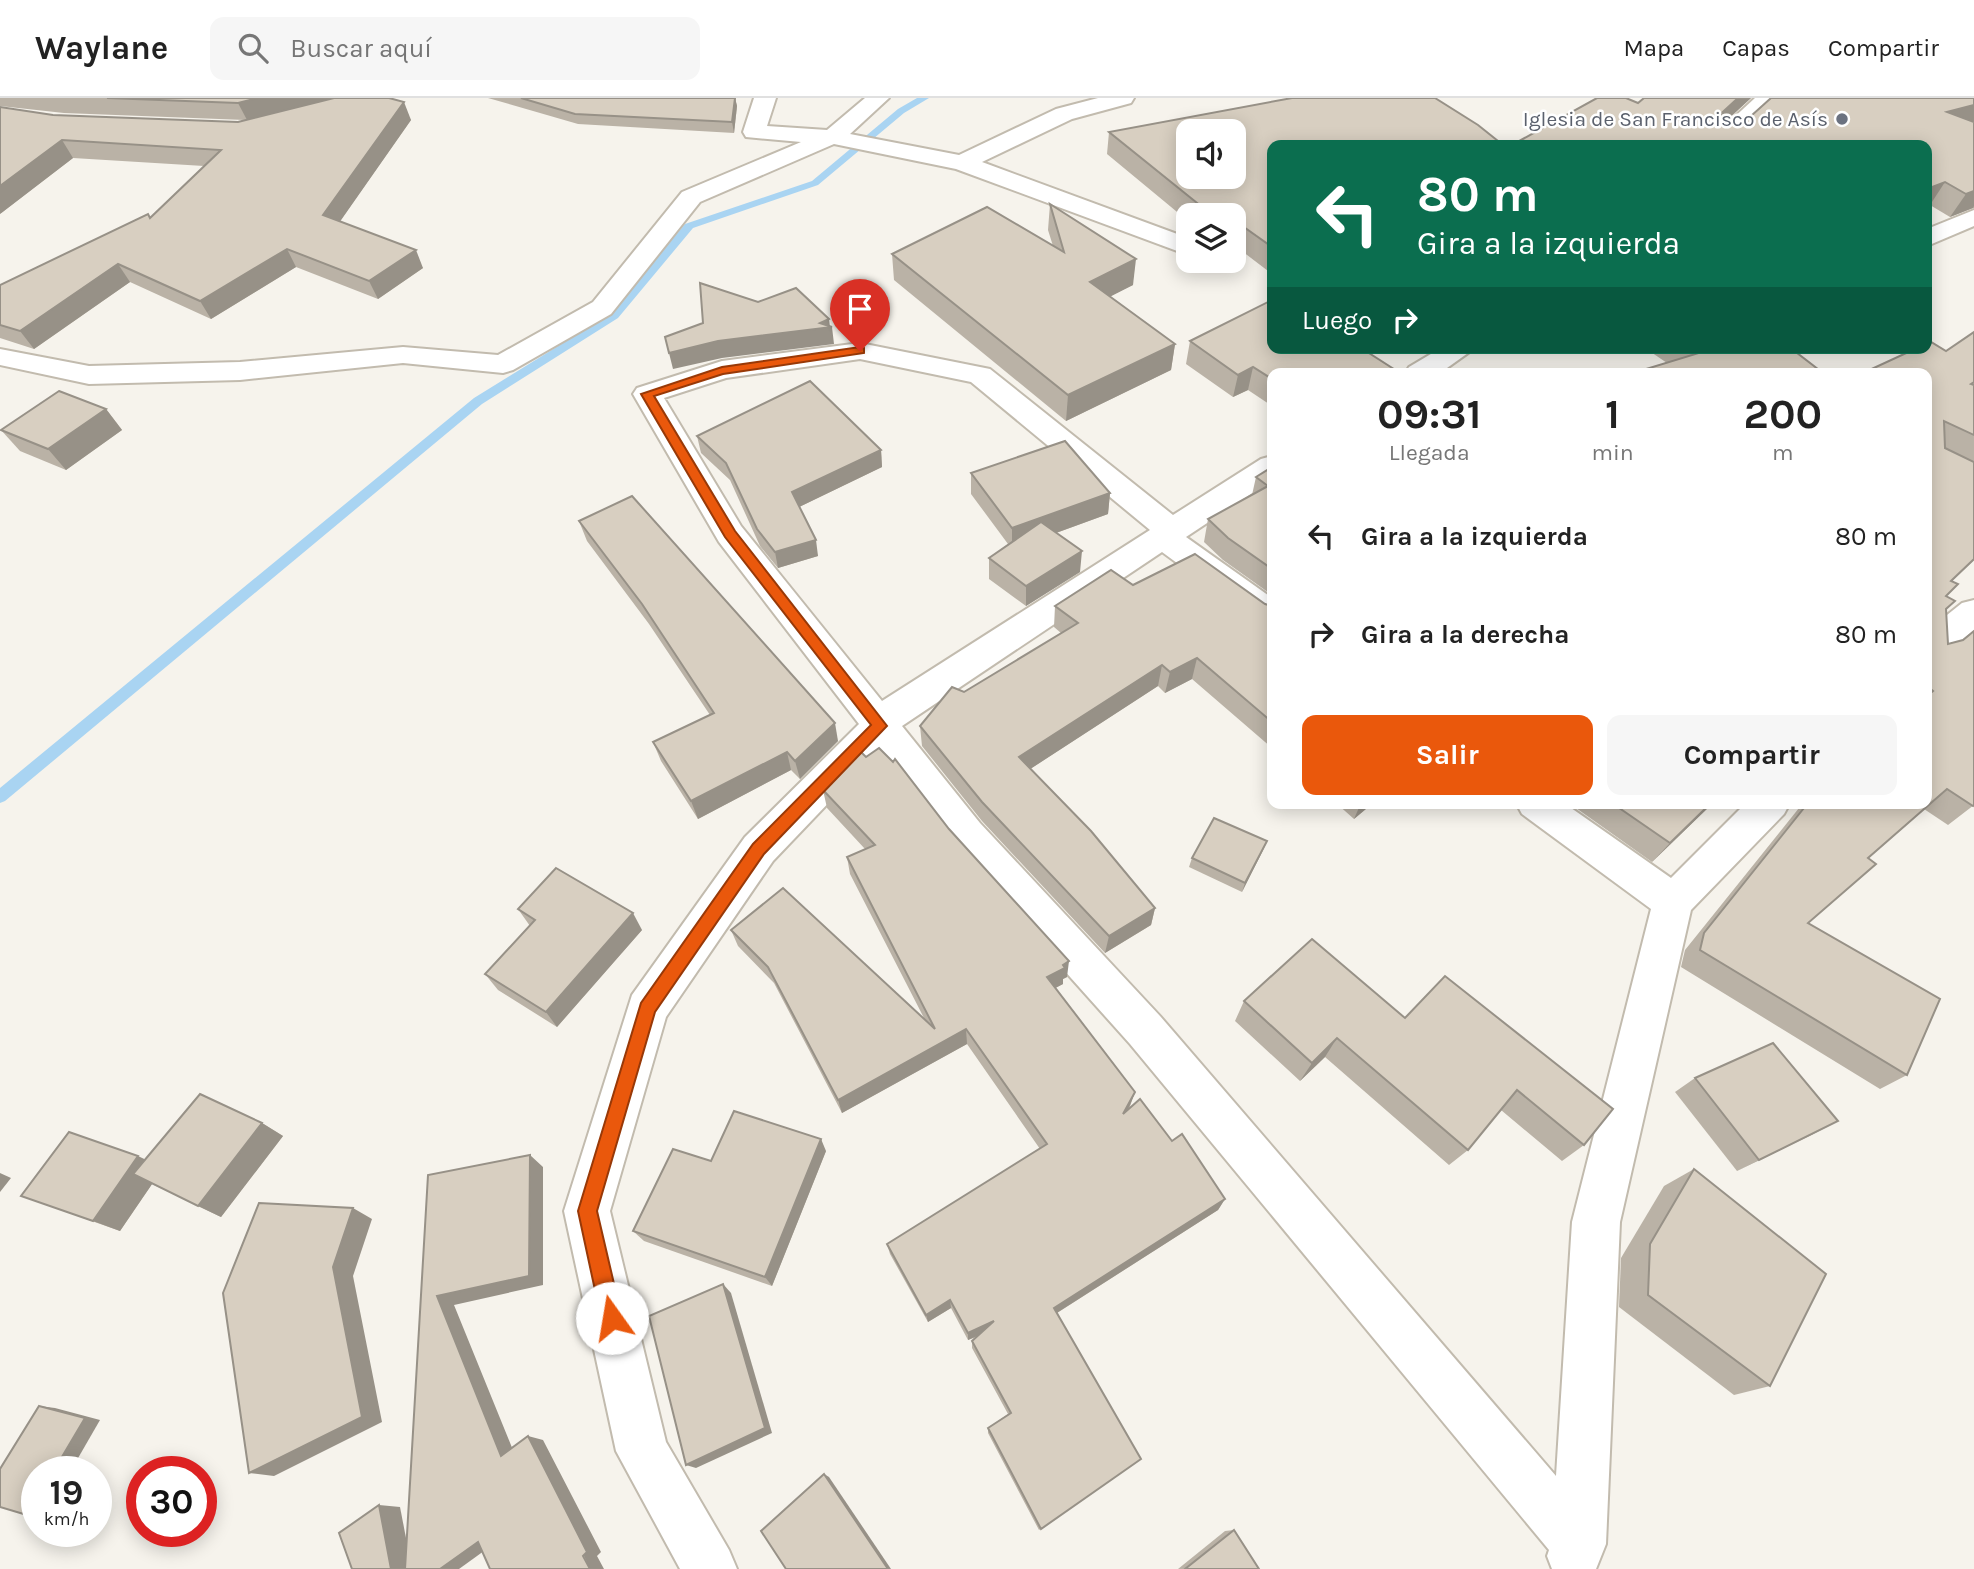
<!DOCTYPE html>
<html lang="es">
<head>
<meta charset="utf-8">
<style>
  :root { --surface:#fff; --page:#f6f6f6; --text:#222; --muted:#767676; --line:#e0e0e0; --accent:#ea580c }
  body { margin:0; font-family:Karla,sans-serif; background:var(--page); color:var(--text); height:100vh; display:flex; flex-direction:column; font-size:26px; white-space:nowrap }
  * { box-sizing:border-box; margin:0 }
  p { font-size:23px; color:var(--muted) }
  .icon { flex:none; width:38px; height:38px; fill:none; stroke:currentColor; stroke-width:2; stroke-linecap:round; stroke-linejoin:round }
  .map { position:relative; flex:1; overflow:hidden }
  .drawer { position:absolute; left:1267px; top:270px; width:665px; height:441px; display:flex; flex-direction:column; background:var(--surface); border-radius:14px; box-shadow:0 4px 18px #0003 }
  .drawer>* { flex:none }
  .guide { position:absolute; left:1267px; top:42px; width:665px; height:214px; border-radius:14px; box-shadow:0 4px 18px #0003; background:#0b6e4f; color:#fff; overflow:hidden }
  .fabs { position:absolute; left:1176px; top:21px; display:grid; gap:14px }
  .fabs a { display:grid; place-items:center; width:70px; height:70px; border-radius:14px; background:var(--surface); box-shadow:0 4px 18px #0003; font-size:35px }
  .speed { position:absolute; left:21px; top:1358px; display:flex; gap:14px; font-size:35px; font-weight:700; text-align:center }
  .speed>* { display:grid; place-content:center; width:91px; height:91px; border-radius:50%; background:var(--surface); box-shadow:0 4px 18px #0003; line-height:1 }
  .speed small { font-size:18px; font-weight:400 }
  .speed .limit { border:10px solid #d22; background:#fff; color:#111 }
  .pin { position:absolute; display:grid; place-items:center; width:60px; height:60px; color:#fff; margin:-72px -30px; border-radius:50% 50% 50% 0; rotate:-45deg; box-shadow:0 0 7px #0007 }
  .pin .icon { rotate:45deg }
  .me { position:absolute; width:77px; margin:-38px; rotate:347deg; stroke-linejoin:round; filter:drop-shadow(0 0 5px #0008) }
  .turn { display:flex; align-items:center; gap:24px; height:147px; padding:0 35px; font-size:32px }
  .turn .icon { width:91px; height:91px; stroke-width:2.5 }
  .turn b { display:block; font-size:49px; line-height:60px }
  .then { display:flex; align-items:center; height:66px; padding:0 35px; background:#0003; gap:14px; font-size:26px }
  .eta { display:flex; justify-content:space-evenly; align-items:center; height:119px; text-align:center }
  .eta b { font-size:42px; font-weight:700; line-height:49px }
  .button { display:flex; gap:14px; margin-top:auto; padding:14px 35px }
  .button a { flex:1; height:80px; border-radius:14px; background:var(--accent); color:#fff; font-size:28px; font-weight:700; line-height:80px; text-align:center }
  .button a+a { background:var(--page); color:var(--text) }
  ul { padding:0; list-style:none }
  li { display:flex; align-items:center; gap:21px; height:98px; padding:0 35px }
  li div { flex:1 }
  li b { display:block; font-size:26px }
  li em { font-style:normal }
  header { display:flex; align-items:center; gap:42px; box-sizing:border-box; height:98px; padding:0 35px; background:var(--surface); border-bottom:2px solid var(--line) }
  header strong { font-size:33px }
  nav { display:flex; gap:38px; margin-inline-start:auto; font-size:24px }
  .search { width:490px; height:63px; background:var(--page); display:flex; align-items:center; gap:18px; box-sizing:border-box; padding:0 24px; border-radius:14px; color:var(--muted); font-size:26px }
  .map>svg:first-child { display:block }
</style>
</head>
<body>
<header>
<strong>Waylane</strong>
<div class="search"><svg class="icon" aria-label="search" viewBox="0 0 24 24"><circle cx="10" cy="10" r="6"/><path d="M15 15l6 6"/></svg>Buscar aquí</div>
<nav><a>Mapa</a><a>Capas</a><a>Compartir</a></nav>
</header>
<div class="map">
<svg width="1974" height="1471" viewBox="0 0 1974 1471">
  <rect width="100%" height="100%" fill="#f6f3ec"/>
  <g fill="none" stroke-linecap="round" stroke-linejoin="round">
    <polygon fill="#a9d4f2" fill-rule="evenodd" points="917,0 929,0 904,15 818,87 693,130 618,220 482,306 5,703 0,705 0,690 474,300 610,216 685,126 812,83 898,11"/>
    <defs>
      <g id="minor">
        <polygon points="754,0 776,0 767,28 827,32 865,0 889,0 850,36 959,57 1056,11 1098,0 1134,0 1131,5 1072,21 982,64 1188,140 1188,157 956,71 834,46 700,104 611,216 513,272 503,275 403,265 240,282 89,286 0,267 0,251 89,268 240,264 403,249 498,257 593,204 682,94 801,44 746,39 743,34"/>
        <polygon points="1755,0 1779,0 1728,47 1704,47"/>
        <polygon points="1974,112 1974,128 1927,148 1927,131"/>
        <path d="M860,245L990,271L1173,417L1261,361L1272,358V382L1186,439L1272,500V529L1260,526L1162,454L902,628L980,725L1160,918L1556,1378L1572,1124L1651,811L1522,716L1516,705H1564L1671,780L1746,705H1790L1784,716L1691,812L1620,1124L1606,1446L1596,1471H1552L1547,1458L1549,1452L1130,946L952,747L879,652L773,763L666,919L610,1113L666,1344L729,1452L737,1471H680L616,1353L564,1113L632,897L745,739L859,626L719,444L633,296L637,290L722,263ZM860,261L971,284L1150,432L882,603L741,428L664,300L726,280Z"/>
        <polygon points="1441,250 1475,250 1440,275 1405,275 1409,269"/>
        <polygon points="1974,502 1974,532 1939,561 1927,565 1927,533 1962,505"/>
      </g>
    </defs>
    <use href="#minor" stroke="#c2bbae" stroke-width="4"/>
    <use href="#minor" fill="#fff" fill-rule="evenodd"/>
  </g>
  <g fill="#bab2a6">
    <polygon points="0,0 389,0 411,22 340,123 423,170 378,201 296,169 211,221 130,184 34,251 0,240 0,187 150,120 204,68 73,60 0,116 53,17 238,24 245,22 64,15 0,8"/>
    <polygon points="488,0 735,0 737,8 734,35 578,26"/>
    <polygon points="1644,0 1751,0 1722,27 1741,27 1974,0 1974,110 1973,110 1950,119 1930,107 1927,108 1927,47 1512,47 1638,5"/>
    <polygon points="1109,34 1272,47 1272,176 1234,147 1234,117 1188,117 1188,123 1107,56"/>
    <polygon points="1050,106 1133,187 1110,198 1175,246 1171,272 1066,323 894,182 892,156 1053,148 1048,132"/>
    <polygon points="1974,234 1974,462 1952,483 1946,498 1946,512 1948,546 1974,707 1948,727 1924,711 1868,760 1808,825 1907,977 1880,991 1681,869 1685,852 1803,705 1927,705 1927,275 1946,253"/>
    <polygon points="1190,243 1272,250 1365,250 1272,275 1272,308 1248,292 1233,299 1186,266"/>
    <polygon points="1645,250 1787,250 1792,254 1667,265"/>
    <polygon points="106,311 122,332 66,372 20,353 1,332"/>
    <polygon points="697,338 881,352 882,369 799,409 818,458 778,470 760,448 730,382 701,355"/>
    <polygon points="1272,369 1272,497 1223,462 1204,444 1208,421 1252,397 1256,379"/>
    <polygon points="971,375 1110,395 1108,416 1056,435 1080,474 1026,508 989,481 989,460 1008,446 971,396"/>
    <polygon points="579,423 838,643 800,681 791,672 698,721 661,663 653,644 710,617 649,526 587,443"/>
    <polygon points="1133,487 1272,508 1272,650 1192,581 1165,595 1158,588 1030,671 1155,810 1151,827 1105,855 982,723 922,648 920,628 964,594 1061,535 1054,529 1055,508"/>
    <polygon points="866,659 949,731 1067,879 1063,881 1063,886 1055,890 1135,994 1129,1011 1172,1043 1225,1101 1218,1112 1057,1215 1141,1361 1039,1432 988,1335 988,1330 1008,1316 972,1250 972,1243 976,1239 968,1242 951,1210 928,1224 890,1156 887,1146 1040,1051 967,946 842,1015 774,885 738,848 731,832 924,920 850,776 847,759 865,751 827,710 823,692"/>
    <polygon points="1336,705 1373,705 1354,721"/>
    <polygon points="1569,705 1713,705 1652,764"/>
    <polygon points="1267,743 1263,752 1242,794 1189,769 1192,760"/>
    <polygon points="518,811 642,832 557,929 498,892 485,876 530,828"/>
    <polygon points="1445,878 1584,1047 1562,1063 1501,1012 1468,1052 1449,1067 1325,959 1300,983 1235,923 1244,903 1405,920"/>
    <polygon points="1695,980 1813,1036 1737,1073 1675,994"/>
    <polygon points="262,1025 283,1038 221,1119 152,1086 120,1133 21,1098 145,1062"/>
    <polygon points="826,1053 772,1188 644,1143 633,1133 711,1063"/>
    <polygon points="1694,1071 1770,1288 1734,1297 1619,1209 1621,1160 1664,1088"/>
    <polygon points="1234,1432 1259,1471 1178,1471 1225,1433"/>
  </g>
  <g fill="#979187">
    <polygon points="258,0 335,0 247,22 238,5"/>
    <polygon points="735,0 737,8 734,35 732,24"/>
    <polygon points="1738,0 1751,0 1702,45 1713,23"/>
    <polygon points="404,4 411,22 332,135 323,117"/>
    <polygon points="1974,7 1974,25 1947,14"/>
    <polygon points="62,42 73,60 0,116 0,88"/>
    <polygon points="1945,84 1930,107 1927,108 1927,91"/>
    <polygon points="1974,93 1974,108 1973,110 1950,119 1966,96"/>
    <polygon points="287,151 296,169 211,221 200,203"/>
    <polygon points="416,152 423,170 378,201 369,183"/>
    <polygon points="1136,161 1133,187 1088,210 1090,184"/>
    <polygon points="118,166 130,184 34,251 20,233"/>
    <polygon points="829,221 830,229 832,229 834,246 722,260 673,271 669,255 718,243 820,225"/>
    <polygon points="1175,246 1171,272 1066,323 1068,297"/>
    <polygon points="1253,269 1248,292 1233,299 1238,277"/>
    <polygon points="106,311 122,332 66,372 48,351"/>
    <polygon points="881,352 882,369 795,411 792,394"/>
    <polygon points="1110,395 1108,416 1012,451 1012,430"/>
    <polygon points="816,442 818,458 778,470 775,454"/>
    <polygon points="1082,453 1080,474 1026,508 1026,488"/>
    <polygon points="1197,560 1192,581 1165,595 1170,574"/>
    <polygon points="1162,567 1158,588 1018,679 1019,659"/>
    <polygon points="835,625 838,643 800,681 795,663"/>
    <polygon points="787,654 791,672 698,721 691,703"/>
    <polygon points="1361,705 1373,705 1354,721"/>
    <polygon points="1711,705 1713,705 1652,764 1670,745"/>
    <polygon points="1267,743 1263,752 1242,794 1245,785"/>
    <polygon points="1155,810 1151,827 1105,855 1109,838"/>
    <polygon points="633,815 642,832 557,929 546,914"/>
    <polygon points="1069,863 1067,879 1063,881 1063,886 1046,895 1047,879"/>
    <polygon points="966,931 967,946 842,1015 838,1002"/>
    <polygon points="1337,940 1325,959 1300,983 1312,965"/>
    <polygon points="1135,994 1130,1007 1119,1029 1123,1016"/>
    <polygon points="1838,1023 1813,1036 1737,1073 1759,1062"/>
    <polygon points="262,1025 283,1038 221,1119 198,1108"/>
    <polygon points="821,1041 826,1053 772,1188 765,1179"/>
    <polygon points="530,1057 543,1069 543,1187 454,1207 517,1362 501,1358 437,1198"/>
    <polygon points="138,1058 163,1070 120,1133 93,1123"/>
    <polygon points="0,1075 11,1080 0,1094"/>
    <polygon points="1225,1101 1218,1112 1052,1218 1054,1210"/>
    <polygon points="353,1110 372,1121 353,1178 382,1324 274,1378 249,1375 333,1169"/>
    <polygon points="723,1186 731,1195 772,1335 696,1370 686,1367"/>
    <polygon points="950,1202 951,1210 928,1224 926,1217"/>
    <polygon points="994,1223 993,1231 968,1242 968,1235"/>
    <polygon points="39,1308 55,1310 100,1322 70,1374 53,1374"/>
    <polygon points="528,1338 543,1342 601,1454 597,1458 604,1471 590,1471"/>
    <polygon points="824,1376 829,1379 891,1471 888,1471"/>
    <polygon points="37,1401 37,1418 27,1417"/>
    <polygon points="379,1407 400,1409 412,1471 391,1471"/>
    <polygon points="478,1444 495,1445 459,1471 440,1471"/>
  </g>
  <g fill="#d8cfc1" stroke="#979187" stroke-width="2" fill-rule="evenodd">
    <polygon points="107,0 258,0 238,5"/>
    <polygon points="334,0 389,0 404,4 323,117 416,152 369,183 287,151 200,203 118,166 20,233 0,227 0,187 148,116 150,120 221,52 62,42 0,88 0,9 53,17 238,24"/>
    <polygon points="521,0 735,0 732,24 575,16"/>
    <path d="M1292,0H1435L1478,27L1503,47H1272V149L1234,122V117H1212L1109,34ZM1188,33H1234V79H1188Z"/>
    <polygon points="1597,0 1626,0 1638,5 1644,0 1738,0 1713,23 1713,27 1741,27 1771,0 1974,0 1974,7 1947,14 1974,24 1974,93 1966,96 1945,84 1927,91 1927,47 1512,47"/>
    <polygon points="1050,106 1136,161 1090,184 1175,246 1068,297 892,156 987,109 1064,154"/>
    <polygon points="700,185 758,204 796,190 829,221 820,225 832,229 718,243 669,255 665,239 703,225"/>
    <polygon points="1272,202 1272,250 1361,250 1400,275 1272,275 1272,281 1253,269 1238,277 1190,243"/>
    <polygon points="1974,234 1974,284 1971,286 1974,287 1974,337 1944,323 1945,350 1974,364 1974,461 1951,483 1958,486 1946,498 1955,503 1946,511 1948,546 1963,542 1974,533 1974,707 1973,708 1947,691 1868,760 1876,766 1808,825 1940,901 1907,977 1700,852 1704,835 1808,705 1927,705 1927,598 1933,593 1927,588 1927,275 1863,275 1917,250 1927,250 1927,246 1931,244 1946,253"/>
    <polygon points="1692,250 1787,250 1792,254 1797,255 1823,275 1633,275 1699,255"/>
    <polygon points="810,283 881,352 792,394 816,442 775,454 757,431 726,365 697,338"/>
    <polygon points="59,293 106,311 48,351 1,332"/>
    <polygon points="1065,343 1110,395 1012,430 971,375"/>
    <polygon points="1272,369 1272,471 1228,440 1208,421 1268,388 1256,379"/>
    <polygon points="632,398 835,625 795,663 787,654 691,703 653,644 714,615 642,506 579,423"/>
    <polygon points="1041,424 1082,453 1026,488 989,460"/>
    <polygon points="1195,456 1265,506 1272,508 1272,624 1197,560 1170,574 1162,567 1019,659 1091,733 1155,810 1109,838 982,704 920,628 952,589 964,594 1078,525 1055,508 1111,472 1133,487"/>
    <polygon points="879,650 893,664 895,661 949,731 1069,863 1063,867 1065,870 1047,879 1135,994 1123,1016 1140,1001 1172,1043 1182,1036 1225,1101 1054,1210 1141,1361 1041,1431 988,1330 1011,1315 972,1243 994,1223 968,1235 950,1202 926,1217 887,1146 1047,1046 966,931 838,1002 768,869 731,832 783,790 935,931 847,759 875,747 823,692 860,653 866,659"/>
    <polygon points="1612,705 1711,705 1670,745"/>
    <polygon points="1214,720 1267,743 1245,785 1192,760"/>
    <polygon points="556,770 633,815 546,914 485,876 535,822 518,811"/>
    <polygon points="1312,841 1405,920 1445,878 1613,1011 1584,1047 1517,992 1468,1052 1337,940 1312,965 1244,903"/>
    <polygon points="1773,945 1838,1023 1759,1062 1695,980"/>
    <polygon points="200,996 262,1025 198,1108 133,1076"/>
    <polygon points="734,1013 821,1041 765,1179 633,1133 673,1051 711,1063"/>
    <polygon points="69,1034 138,1058 93,1123 21,1098"/>
    <polygon points="530,1057 529,1178 437,1198 501,1358 528,1338 587,1454 583,1458 590,1471 490,1471 478,1444 440,1471 405,1471 428,1077"/>
    <polygon points="1694,1071 1826,1176 1770,1288 1648,1197 1650,1146"/>
    <polygon points="259,1105 353,1110 333,1169 362,1319 249,1375 223,1195"/>
    <polygon points="723,1186 765,1330 686,1367 649,1218"/>
    <polygon points="39,1308 85,1320 53,1374 37,1374 37,1401 27,1417 0,1409 0,1371"/>
    <polygon points="824,1376 888,1471 786,1471 761,1433"/>
    <polygon points="379,1407 391,1471 352,1471 339,1435"/>
    <polygon points="1234,1432 1259,1471 1185,1471"/>
  </g>
  <polygon fill="#ea580c" stroke="#983908" stroke-width="2" points="860,249 864,250 864,255 723,276 654,298 735,433 887,628 764,756 655,914 597,1113 622,1220 619,1227 612,1230 604,1227 601,1220 578,1113 641,905 753,746 871,627 725,439 641,296 722,269"/>
  <circle fill="#6b7280" stroke="#fff" stroke-width="2.5" cx="1842" cy="21" r="7"/>
  <g text-anchor="middle" dominant-baseline="central" stroke-width="5" stroke-linejoin="round" paint-order="stroke">
    <g font-size="21" fill="#5b616d" stroke="#fff" text-anchor="end">
      <text x="1828" y="21">Iglesia de San Francisco de Asís</text>
    </g>
  </g>
</svg>
<div class="fabs">
<a><svg class="icon" aria-label="sound" viewBox="0 0 24 24"><path d="M4 9h4l5-4v14l-5-4H4zM17 9q2 3 0 6"/></svg></a>
<a><svg class="icon" aria-label="layers" viewBox="0 0 24 24"><path d="M12 4l9 5-9 5-9-5zM3 14l9 5 9-5"/></svg></a>
</div>
<div class="speed"><div>19<small>km/h</small></div><div class="limit">30</div></div>
<div class="pin" style="left:860px;top:253px;background:#d93025"><svg class="icon" aria-label="arrive" viewBox="0 0 24 24"><path d="M6 21V4h12l-3 4 3 4H6"/></svg></div>
<svg class="me" style="left:612px;top:1220px" viewBox="-20 -20 40 40"><circle r="19" fill="#fff"/><path d="M0-13L10 11 0 6-10 11z" fill="#ea580c"/></svg>
<div class="guide">
<div class="turn"><svg class="icon" aria-label="left" viewBox="0 0 24 24"><path d="M17 20v-9H6M10 6l-5 5 5 5"/></svg><div><b>80 m</b>Gira a la izquierda</div></div>
<div class="then">Luego<svg class="icon" aria-label="right" viewBox="0 0 24 24"><path d="M7 20v-9h11M14 6l5 5-5 5"/></svg></div>
</div>
<section class="drawer">
<div class="eta">
<div><b>09:31</b><p>Llegada</p></div>
<div><b>1</b><p>min</p></div>
<div><b>200</b><p>m</p></div>
</div>
<ul>
<li><svg class="icon" aria-label="left" viewBox="0 0 24 24"><path d="M17 20v-9H6M10 6l-5 5 5 5"/></svg><div><b>Gira a la izquierda</b></div><em>80 m</em></li>
<li><svg class="icon" aria-label="right" viewBox="0 0 24 24"><path d="M7 20v-9h11M14 6l5 5-5 5"/></svg><div><b>Gira a la derecha</b></div><em>80 m</em></li>
</ul>
<div class="button"><a>Salir</a><a>Compartir</a></div>
</section>
</div>
</body>
</html>
